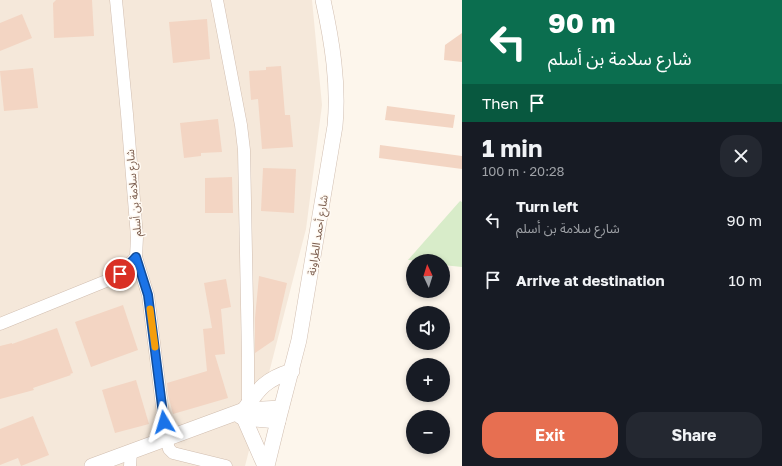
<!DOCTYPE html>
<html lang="en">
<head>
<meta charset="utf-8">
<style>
  :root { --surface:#171b24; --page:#242831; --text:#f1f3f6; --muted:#9ea1a6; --accent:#e76f51 }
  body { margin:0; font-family:"Golos Text","Noto Sans Arabic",sans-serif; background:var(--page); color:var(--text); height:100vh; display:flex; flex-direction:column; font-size:15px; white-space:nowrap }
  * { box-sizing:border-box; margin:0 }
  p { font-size:13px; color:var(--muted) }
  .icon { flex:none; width:22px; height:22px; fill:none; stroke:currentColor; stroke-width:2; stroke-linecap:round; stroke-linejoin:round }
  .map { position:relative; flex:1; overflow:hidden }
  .panel { display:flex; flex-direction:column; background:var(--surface); width:320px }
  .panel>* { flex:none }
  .guide { background:#0b6e4f; color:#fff; overflow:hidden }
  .needle { width:26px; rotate:356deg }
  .controls { position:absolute; left:406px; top:254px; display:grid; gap:8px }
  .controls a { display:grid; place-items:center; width:44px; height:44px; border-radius:50%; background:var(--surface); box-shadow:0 2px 6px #0003; font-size:20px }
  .pin { position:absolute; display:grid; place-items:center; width:34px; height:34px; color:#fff; margin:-17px; border:2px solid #fff; border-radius:50%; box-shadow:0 1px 4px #0007 }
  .me { position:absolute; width:44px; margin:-22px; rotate:353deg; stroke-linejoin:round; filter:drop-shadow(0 0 3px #0008) }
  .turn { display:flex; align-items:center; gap:14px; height:84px; padding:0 20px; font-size:18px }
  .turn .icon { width:52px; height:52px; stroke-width:2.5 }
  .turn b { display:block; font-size:28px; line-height:34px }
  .then { display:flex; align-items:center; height:38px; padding:0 20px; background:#0003; gap:8px; font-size:15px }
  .round { display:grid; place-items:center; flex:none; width:42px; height:42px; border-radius:16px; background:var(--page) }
  .summary { display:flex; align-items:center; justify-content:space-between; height:68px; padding:0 20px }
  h1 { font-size:24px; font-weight:700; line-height:30px }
  .button { display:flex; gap:8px; margin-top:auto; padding:8px 20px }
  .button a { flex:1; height:46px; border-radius:16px; background:var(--accent); color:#fff; font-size:16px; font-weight:700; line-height:46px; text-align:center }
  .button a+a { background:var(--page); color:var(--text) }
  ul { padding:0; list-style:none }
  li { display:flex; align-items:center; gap:12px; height:60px; padding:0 20px }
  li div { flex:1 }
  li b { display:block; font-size:15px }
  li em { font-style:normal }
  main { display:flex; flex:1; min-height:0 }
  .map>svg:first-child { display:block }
</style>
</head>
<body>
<main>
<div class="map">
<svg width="462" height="466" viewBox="0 0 462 466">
  <rect width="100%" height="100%" fill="#fdf6ec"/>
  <polygon fill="#f5e8da" points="0,0 312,0 322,105 306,229 245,466 0,466"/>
  <polygon fill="#d8ecc9" points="460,201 462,202 462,267 443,265 443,261 408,260"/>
  <g fill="#f3d5c3">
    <polygon points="56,0 92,0 94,36 54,38 53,3"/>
    <polygon points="22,14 32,38 0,51 0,23"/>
    <polygon points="207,19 210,59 173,63 169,22"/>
    <polygon points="462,33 462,62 444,60 445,45"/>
    <polygon points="281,66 285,115 290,115 293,147 262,149 258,99 251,100 249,71 266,70 266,67"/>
    <polygon points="33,68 38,108 4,111 0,71"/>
    <polygon points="387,106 455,115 453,128 385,120"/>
    <polygon points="218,119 222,152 201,153 201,156 184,158 180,123"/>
    <polygon points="380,145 462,156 462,169 379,158"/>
    <polygon points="263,168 296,169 294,213 261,211"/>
    <polygon points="232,177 233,213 205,213 205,178"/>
    <polygon points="259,276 287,283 274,340 255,353 255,318"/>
    <polygon points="226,279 231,307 221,309 225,354 215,355 228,398 173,414 168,395 167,383 207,371 203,329 212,328 204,283"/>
    <polygon points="123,305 138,350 91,367 75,322"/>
    <polygon points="57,328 73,373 70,374 71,375 33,388 34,390 0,399 0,346 12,343 12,344"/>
    <polygon points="136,380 149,424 115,433 102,390"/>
    <polygon points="33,416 49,455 21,466 18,458 0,465 0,429"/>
  </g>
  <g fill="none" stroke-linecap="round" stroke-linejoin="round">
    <defs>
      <g id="minor">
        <polyline points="217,0 241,125 244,150 248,357 248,405"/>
        <polyline points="136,257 148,295 166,438 169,449 173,453 226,466"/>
        <polyline points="0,324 111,279 120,274 136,257 137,237 127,114 116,0"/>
        <polyline points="130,466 131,451"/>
      </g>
      <g id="tertiary">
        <path d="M244,410C259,388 266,379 292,371"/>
        <polyline points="240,416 244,418 278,421"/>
        <polyline points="244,418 265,466"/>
        <polyline points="92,466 244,410 281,408"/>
        <path d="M267,466L278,421L299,340L335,126C339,84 332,41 323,0"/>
      </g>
    </defs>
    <use href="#minor" stroke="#d1beb0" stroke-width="13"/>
    <use href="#tertiary" stroke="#d1beb0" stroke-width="16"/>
    <use href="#minor" stroke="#fff" stroke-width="12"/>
    <use href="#tertiary" stroke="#fff" stroke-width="15"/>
  </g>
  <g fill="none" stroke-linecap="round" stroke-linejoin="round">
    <defs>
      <polyline id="route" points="120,274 136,257 148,295 164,422"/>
    </defs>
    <use href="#route" stroke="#114b97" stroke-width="10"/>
    <use href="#route" stroke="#1a73e8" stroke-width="7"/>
    <polyline stroke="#f59e0b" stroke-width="7" points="150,309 155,347"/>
  </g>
  <g text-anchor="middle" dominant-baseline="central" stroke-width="3" stroke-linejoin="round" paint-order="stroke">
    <g font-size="11" fill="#7a5c4d" stroke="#fffaf3">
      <text transform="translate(133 193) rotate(-95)">شارع سلامة بن أسلم</text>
      <text transform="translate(317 235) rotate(-81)">شارع أحمد الطراونة</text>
    </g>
  </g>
</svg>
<div class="controls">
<a><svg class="needle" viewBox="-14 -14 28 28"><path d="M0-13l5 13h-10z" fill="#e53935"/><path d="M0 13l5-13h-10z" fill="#9ea1a6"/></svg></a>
<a><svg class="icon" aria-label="sound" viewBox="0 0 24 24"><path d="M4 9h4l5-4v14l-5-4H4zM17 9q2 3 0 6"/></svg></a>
<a>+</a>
<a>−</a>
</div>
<div class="pin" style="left:120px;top:274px;background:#d93025"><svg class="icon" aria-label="arrive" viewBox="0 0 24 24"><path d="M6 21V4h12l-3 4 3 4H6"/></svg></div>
<svg class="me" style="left:164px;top:422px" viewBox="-20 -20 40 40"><path d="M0-17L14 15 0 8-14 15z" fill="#1a73e8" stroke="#fff" stroke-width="4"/></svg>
</div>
<section class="panel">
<div class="guide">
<div class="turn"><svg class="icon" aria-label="left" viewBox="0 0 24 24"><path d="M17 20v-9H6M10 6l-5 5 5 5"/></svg><div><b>90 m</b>شارع سلامة بن أسلم</div></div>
<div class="then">Then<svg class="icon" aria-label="arrive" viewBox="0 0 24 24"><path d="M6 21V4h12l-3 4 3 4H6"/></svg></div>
</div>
<div class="summary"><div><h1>1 min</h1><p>100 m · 20:28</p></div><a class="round"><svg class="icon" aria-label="close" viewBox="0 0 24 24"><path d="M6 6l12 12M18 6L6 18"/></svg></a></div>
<ul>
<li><svg class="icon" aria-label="left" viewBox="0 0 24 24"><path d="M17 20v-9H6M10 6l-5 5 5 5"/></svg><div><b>Turn left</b><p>شارع سلامة بن أسلم</p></div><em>90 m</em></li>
<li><svg class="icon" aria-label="arrive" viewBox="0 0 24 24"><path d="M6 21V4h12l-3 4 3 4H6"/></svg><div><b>Arrive at destination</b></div><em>10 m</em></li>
</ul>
<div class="button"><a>Exit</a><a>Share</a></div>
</section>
</main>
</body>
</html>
